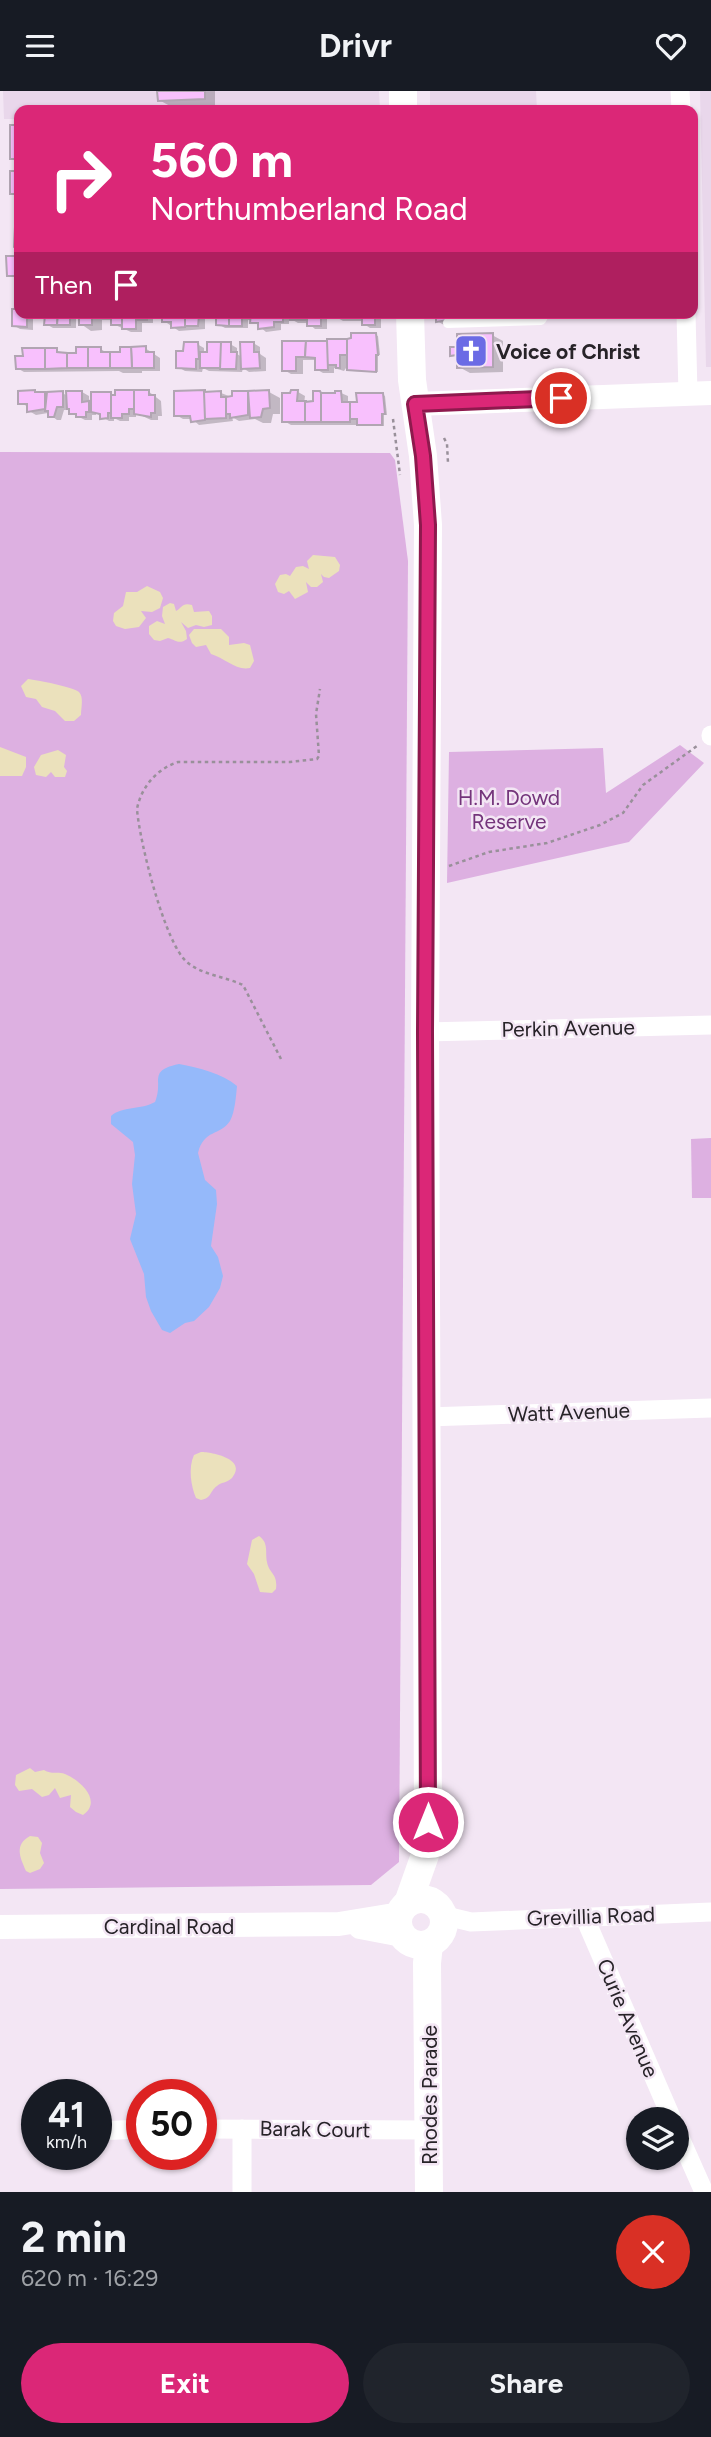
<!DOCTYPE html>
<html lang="en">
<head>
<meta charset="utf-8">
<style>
  :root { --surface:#171b24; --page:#20242c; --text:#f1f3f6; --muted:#9ea1a6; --accent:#db2777 }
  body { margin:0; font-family:Figtree,sans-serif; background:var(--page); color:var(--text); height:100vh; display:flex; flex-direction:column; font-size:26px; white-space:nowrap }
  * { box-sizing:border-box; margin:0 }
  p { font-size:23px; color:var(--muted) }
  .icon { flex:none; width:38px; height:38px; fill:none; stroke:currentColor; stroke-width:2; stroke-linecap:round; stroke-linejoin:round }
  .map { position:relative; height:2101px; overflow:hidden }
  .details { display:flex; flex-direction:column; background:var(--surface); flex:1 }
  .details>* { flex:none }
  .banner { position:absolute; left:14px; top:14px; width:684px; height:214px; border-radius:14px; box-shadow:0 2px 5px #0004; background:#db2777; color:#fff; overflow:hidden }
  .controls { position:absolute; left:626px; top:2016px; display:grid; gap:14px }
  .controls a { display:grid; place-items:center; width:63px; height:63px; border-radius:50%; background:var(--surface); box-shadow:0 2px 5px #0004; font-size:35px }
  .speed { position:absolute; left:21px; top:1988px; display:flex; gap:14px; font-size:35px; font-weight:700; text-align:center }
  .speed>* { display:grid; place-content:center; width:91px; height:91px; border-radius:50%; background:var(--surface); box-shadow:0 2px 5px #0004; line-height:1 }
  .speed small { font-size:18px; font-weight:400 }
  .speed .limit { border:10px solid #d22; background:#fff; color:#111 }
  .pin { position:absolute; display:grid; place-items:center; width:60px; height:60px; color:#fff; margin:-30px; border:4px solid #fff; border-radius:50%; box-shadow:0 2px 7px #0007 }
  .me { position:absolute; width:77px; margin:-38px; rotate:0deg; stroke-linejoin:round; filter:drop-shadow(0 0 5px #0008) }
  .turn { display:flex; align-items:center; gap:24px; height:147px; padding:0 21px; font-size:32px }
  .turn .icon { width:91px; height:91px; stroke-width:2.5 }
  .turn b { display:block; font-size:49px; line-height:60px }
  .then { display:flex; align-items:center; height:66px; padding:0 21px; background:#0003; gap:14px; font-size:26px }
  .round { display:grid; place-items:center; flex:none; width:74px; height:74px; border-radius:37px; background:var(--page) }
  .head { display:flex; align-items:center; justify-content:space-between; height:119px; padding:0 21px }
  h1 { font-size:42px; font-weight:700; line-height:52px }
  .button { display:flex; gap:14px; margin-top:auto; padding:14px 21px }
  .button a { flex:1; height:80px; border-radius:42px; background:var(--accent); color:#fff; font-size:28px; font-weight:700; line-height:80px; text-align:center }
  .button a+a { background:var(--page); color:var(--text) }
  header { display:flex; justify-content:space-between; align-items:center; height:91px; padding:0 21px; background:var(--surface); font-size:32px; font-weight:700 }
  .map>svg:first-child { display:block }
</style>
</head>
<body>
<header><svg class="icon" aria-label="menu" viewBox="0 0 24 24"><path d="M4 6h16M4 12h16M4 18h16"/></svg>Drivr<svg class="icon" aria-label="heart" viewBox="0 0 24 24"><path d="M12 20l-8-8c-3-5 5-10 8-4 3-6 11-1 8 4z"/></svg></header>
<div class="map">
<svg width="711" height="2101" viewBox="0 0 711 2101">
  <rect width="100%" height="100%" fill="#f3e6f4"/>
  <g fill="#e9d7eb">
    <polygon points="3,0 379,0 380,19 19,19 19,28 4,28"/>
    <polygon points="430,0 536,0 537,19 430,19"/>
    <polygon points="700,0 711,0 711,276 706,276"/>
  </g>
  <g fill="#ddb0e1">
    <polygon points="0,361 390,362 395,369 408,470 399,1771 371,1794 0,1798"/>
    <polygon points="680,654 704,672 629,751 447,792 449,661 603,657 606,702"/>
    <polygon points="711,1047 711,1107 692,1107 691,1048"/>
  </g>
  <g fill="#ebe1bc">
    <polygon points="313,464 335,466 340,474 339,480 329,487 324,486 321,483 323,491 317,496 311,496 306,491 308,501 295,508 289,500 284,503 278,501 275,493 280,484 286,483 290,485 296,476 303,475 309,478 307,470"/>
    <polygon points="147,495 160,501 163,507 160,517 152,521 141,520 146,527 139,536 125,538 116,535 113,530 114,522 123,515 126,501 137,501"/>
    <path d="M170,512L174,513L176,520C182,517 182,511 192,514L194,521L209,520L212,525V534L204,536L196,534L188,537L181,531L186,540L187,548C179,554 176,549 168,547L160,550L154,549L149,543V535L157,530L165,533L162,525L163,516Z"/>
    <path d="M194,538H221L229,546V554L244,552L250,554L254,570L250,577C236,580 225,567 211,563L206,554L196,556L192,552L189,544Z"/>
    <path d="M28,588C37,589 73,596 79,601C84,606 81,617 81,624L74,630H65L55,620L42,616L36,608L26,606L21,595Z"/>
    <polygon points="0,656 26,666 26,676 22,685 0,685"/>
    <polygon points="58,659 66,664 64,676 67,680 65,686 55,686 51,681 46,686 36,684 34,676 41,664"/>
    <path d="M201,1361C212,1361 248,1368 232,1387C227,1392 221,1391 217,1395C209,1401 212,1407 201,1409L196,1407C191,1395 188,1377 194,1364Z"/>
    <path d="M259,1445C269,1452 265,1461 267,1471C269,1483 278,1482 276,1498L272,1502L260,1501L254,1483L247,1473L252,1449Z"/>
    <path d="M30,1677L35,1681L44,1679C52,1684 57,1680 65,1683C80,1689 103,1710 83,1724L76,1721L70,1716L71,1704L60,1707L55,1697L49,1704L42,1706L32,1698L19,1700L15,1694L16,1684Z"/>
    <path d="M30,1745L38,1746L42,1752L40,1762L44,1772L40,1778L30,1782L26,1780C20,1766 14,1754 30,1745Z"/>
  </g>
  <path fill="#95b9fa" d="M179,973C199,977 222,982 237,995C236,1005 235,1021 230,1030C220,1045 204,1038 198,1062L205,1089L216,1099L217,1113L211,1155L218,1166L223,1185L220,1197L209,1216L194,1230L185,1232L170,1242L162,1239L151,1220L146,1206L144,1183L130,1148L136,1123L132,1093L135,1064L133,1051L111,1033V1025C122,1015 141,1019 155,1011C164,989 147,980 179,973Z"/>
  <g fill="#0003">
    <polygon points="159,0 215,0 215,14 170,15 159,9"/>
    <polygon points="17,209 19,209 19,222 153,222 153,232 142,232 142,241 131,241 113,233 112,229 102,229 102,239 91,240 81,233 81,227 76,227 76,237 53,237 46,233 46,227 40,223 40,228 33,228 33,239 20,238 13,234"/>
    <polygon points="164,222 327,222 327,238 315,238 308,232 298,232 289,227 289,233 281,233 281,239 266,241 252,229 248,229 248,237 225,237 218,233 218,228 205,228 205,238 179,240 164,230"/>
    <polygon points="335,222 381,222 381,237 370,237 364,233 364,230 343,230 336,226"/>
    <polygon points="437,222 545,222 545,229 444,234 437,230"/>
    <polygon points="375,244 378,245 380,264 378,264 378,281 352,280 346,277 344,280 334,277 334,282 323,282 316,278 316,269 303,269 303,283 291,283 284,279 284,252 347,250"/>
    <polygon points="492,244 503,250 503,281 470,282 459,276 459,268 452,263 458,257"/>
    <polygon points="253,252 260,256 260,263 266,267 266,280 249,281 243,277 242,281 209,280 203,277 202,281 185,280 178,276 185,262 197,253 204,257 204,263 230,253 237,257 237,263 242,266"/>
    <polygon points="145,257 160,267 160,280 142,280 142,282 123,282 119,280 24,281 17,277 56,259 64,263 77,264 101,258 108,263"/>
    <polygon points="148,300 161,310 162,325 158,325 158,329 151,329 136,322 136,326 129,326 129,330 120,330 114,327 114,330 109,330 96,322 96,324 92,324 92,329 85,329 71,322 71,319 64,319 61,329 57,329 48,322 36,324 29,320 29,316 20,312 44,303 49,305 62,302 68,305 82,301 89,305 89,312 93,315 110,303 117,307"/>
    <polygon points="269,301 280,307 280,323 273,323 271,332 263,332 255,328 239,330 232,326 233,330 199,334 192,328 183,328 176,324 221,302 234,307 234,302"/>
    <polygon points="298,301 305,305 304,313 341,302 348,305 348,313 358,313 382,303 385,305 387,324 384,324 384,335 362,335 356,331 356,334 291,334 284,330 284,303"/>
  </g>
  <g fill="#f8c0fd" stroke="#b1a5b2" stroke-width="2">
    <polygon points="157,0 205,0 205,8 158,10"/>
    <rect x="10" y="34" width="9" height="34"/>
    <rect x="10" y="80" width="9" height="23"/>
    <polygon points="15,136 19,136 19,159 14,156"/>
    <polygon points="6,165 19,165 19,185 7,185"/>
    <polygon points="15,207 19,207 19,222 34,222 34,226 27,226 27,236 12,235 12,218 15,218"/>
    <polygon points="39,222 58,222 57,234 44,234 45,224 39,224"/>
    <polygon points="58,222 79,222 79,224 70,224 70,234 57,234"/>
    <polygon points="79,222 101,222 101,224 92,224 92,234 79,234"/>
    <polygon points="101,222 122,222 122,234 111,234 111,226 101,226"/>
    <polygon points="122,222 147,222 147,229 136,229 136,238 122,238"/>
    <polygon points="162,222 185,222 185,236 171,237 171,231 162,231"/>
    <polygon points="185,222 206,222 206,225 199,225 198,235 185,235"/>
    <polygon points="206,222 229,222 229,235 216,234 216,225 206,225"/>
    <polygon points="229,222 251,222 252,227 242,226 242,235 229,235"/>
    <polygon points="251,222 283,222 283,231 274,231 274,236 258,238 258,232 250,232"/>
    <polygon points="289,222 321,222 321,235 307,235 307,229 290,229"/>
    <polygon points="334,222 375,222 375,234 362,234 362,227 334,227"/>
    <polygon points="436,222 454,222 454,228 436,231"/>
    <polygon points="351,242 376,242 378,264 376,264 376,281 347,279 347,248 351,247"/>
    <polygon points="493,242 493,276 457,277 457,264 450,265 450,256 457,256 457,243"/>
    <polygon points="327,248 347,248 347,264 340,264 340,277 336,277 336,274 327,274"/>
    <polygon points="282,250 306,250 305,266 296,266 296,280 282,280"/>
    <polygon points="306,250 327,250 328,279 315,279 315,267 305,266"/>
    <polygon points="184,251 198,251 199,268 196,268 196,278 176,277 176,260 183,260"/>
    <polygon points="207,251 221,251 221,277 200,277 200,261 207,261"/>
    <polygon points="221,251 231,251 231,261 237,261 236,278 220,278"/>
    <polygon points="240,251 254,251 254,261 259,261 260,277 241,278"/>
    <polygon points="146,255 146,261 154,261 154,277 132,277 131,256"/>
    <polygon points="76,256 88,256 88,277 67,277 67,262 76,262"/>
    <polygon points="88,256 101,256 101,261 110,261 110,277 88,277"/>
    <polygon points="120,256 131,256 132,277 110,277 110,261 120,261"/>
    <polygon points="22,257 45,257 45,278 16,278 15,265 23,265"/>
    <polygon points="45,257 57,257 57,261 67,262 67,277 45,278"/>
    <polygon points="35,299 35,301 45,301 45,318 27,321 27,313 18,313 18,300"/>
    <polygon points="115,299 134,299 134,318 129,318 129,323 122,323 122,327 111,327 111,304 115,304"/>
    <polygon points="134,299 149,299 149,304 155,304 155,322 151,322 151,326 134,323"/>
    <polygon points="205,299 205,329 191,331 190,325 174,325 174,300"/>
    <polygon points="269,299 270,317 263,318 261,326 250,327 248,300"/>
    <polygon points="291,299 298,299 297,310 306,310 305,331 282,331 282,302 290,302"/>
    <polygon points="63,300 63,316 57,316 54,326 48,326 48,320 45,320 47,301"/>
    <polygon points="66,300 82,300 82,311 89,310 89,321 86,321 86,326 76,326 76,323 69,323 69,318 67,318"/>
    <polygon points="221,300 221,306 226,306 226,327 205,328 204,301"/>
    <polygon points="232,300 248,300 248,324 230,327 230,323 226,323 226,306 232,305"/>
    <polygon points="313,300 320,300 321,302 321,331 305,331 305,311 313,310"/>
    <polygon points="335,300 341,300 342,311 350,311 350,331 321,331 321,302 335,302"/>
    <polygon points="91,301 111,301 111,322 108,322 108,327 100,328 100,323 91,321"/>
    <polygon points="356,302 383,302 385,323 382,323 382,334 357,334 357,328 350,328 350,311 357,311"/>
  </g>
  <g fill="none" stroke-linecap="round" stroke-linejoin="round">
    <g stroke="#99909a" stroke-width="2.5" stroke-dasharray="3.5 3.5" stroke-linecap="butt">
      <polyline points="393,328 400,384"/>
      <polyline points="444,347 447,353 448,372"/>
      <polyline points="449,775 489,761 547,752 600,734 623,722 643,694 697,655"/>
      <path d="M281,968L243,894C226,886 203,884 188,872C165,855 139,748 137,718C141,697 156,678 178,671H290L317,668L319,665L316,623L320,598"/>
    </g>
    <polyline stroke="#fff" stroke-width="10" points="448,232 541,229 545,222"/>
    <g stroke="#fff" stroke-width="19">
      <polyline points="680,0 681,19"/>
      <polyline points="686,222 688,303"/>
      <polyline points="711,645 711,644"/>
      <polyline points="425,941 711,934"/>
      <polyline points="427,1326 711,1317"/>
      <polyline points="442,1824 471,1831 711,1821"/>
      <polyline points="584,1825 672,2028"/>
      <polyline points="201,2038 429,2039"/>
      <polyline points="242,2038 242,2101"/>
      <polyline points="96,2040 142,2038"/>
      <polyline points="677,2040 704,2101"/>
    </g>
    <g stroke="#fff" stroke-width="24">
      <polyline points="415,313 711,302"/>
      <polyline points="0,1836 339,1833 400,1823"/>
      <polyline points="360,1836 402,1844"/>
    </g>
    <g stroke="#fff" stroke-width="28">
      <polyline points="403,0 403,19"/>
      <circle cx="421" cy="1831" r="23"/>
      <polyline points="408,1812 425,1764 428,1731 425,941 428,434 423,365 412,289 410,222"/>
      <polyline points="429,2101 427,1872 429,1853"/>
    </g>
  </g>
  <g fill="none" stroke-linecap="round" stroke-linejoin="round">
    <defs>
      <polyline id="route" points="428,1731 425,941 428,434 423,365 415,313 561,307"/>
    </defs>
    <use href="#route" stroke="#8e194d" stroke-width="18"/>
    <use href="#route" stroke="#db2777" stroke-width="12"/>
  </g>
  <defs>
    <symbol id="church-square" viewBox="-11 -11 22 22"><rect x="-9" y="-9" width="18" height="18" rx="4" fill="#6b6be5" stroke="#f3e6f4"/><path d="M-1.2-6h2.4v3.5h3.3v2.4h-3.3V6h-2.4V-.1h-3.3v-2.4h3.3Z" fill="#fff"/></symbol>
  </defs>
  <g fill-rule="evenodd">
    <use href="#church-square" x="452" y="241" width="38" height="38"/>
  </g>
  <g text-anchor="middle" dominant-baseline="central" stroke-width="5" stroke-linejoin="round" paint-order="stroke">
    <g font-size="21" font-weight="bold" fill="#272328" stroke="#f3e6f4" text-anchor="start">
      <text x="496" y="260">Voice of Christ</text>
    </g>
    <g font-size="21" fill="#74347b" stroke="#f3e6f4">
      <text x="509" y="706">H.M. Dowd<tspan x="509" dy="24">Reserve</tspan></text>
    </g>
    <g font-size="21" fill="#272328" stroke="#f3e6f4">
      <text transform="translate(568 937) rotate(-1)">Perkin Avenue</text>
      <text transform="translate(569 1321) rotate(-2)">Watt Avenue</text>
      <text transform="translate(591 1825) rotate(-2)">Grevillia Road</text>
      <text x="169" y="1835">Cardinal Road</text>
      <text transform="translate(628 1927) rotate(67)">Curie Avenue</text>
      <text transform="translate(429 2004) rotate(-90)">Rhodes Parade</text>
      <text transform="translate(315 2038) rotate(1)">Barak Court</text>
    </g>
  </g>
</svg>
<div class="controls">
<a><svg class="icon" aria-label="layers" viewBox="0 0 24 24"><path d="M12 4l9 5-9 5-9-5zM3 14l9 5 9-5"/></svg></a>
</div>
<div class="speed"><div>41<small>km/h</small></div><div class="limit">50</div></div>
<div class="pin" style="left:561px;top:307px;background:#d93025"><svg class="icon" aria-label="arrive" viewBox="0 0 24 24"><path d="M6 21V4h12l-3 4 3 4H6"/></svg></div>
<svg class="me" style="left:428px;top:1731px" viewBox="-20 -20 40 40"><circle r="17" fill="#db2777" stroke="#fff" stroke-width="3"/><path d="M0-11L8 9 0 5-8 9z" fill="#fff"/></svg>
<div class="banner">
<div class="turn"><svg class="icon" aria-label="right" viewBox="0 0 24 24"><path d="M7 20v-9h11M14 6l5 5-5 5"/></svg><div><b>560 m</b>Northumberland Road</div></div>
<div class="then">Then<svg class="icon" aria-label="arrive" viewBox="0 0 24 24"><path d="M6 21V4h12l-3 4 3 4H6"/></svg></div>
</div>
</div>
<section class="details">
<div class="head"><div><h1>2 min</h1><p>620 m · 16:29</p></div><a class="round" style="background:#d93025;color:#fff"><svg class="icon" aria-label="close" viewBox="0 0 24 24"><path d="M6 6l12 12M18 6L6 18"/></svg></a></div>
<div class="button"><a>Exit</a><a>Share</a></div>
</section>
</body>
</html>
